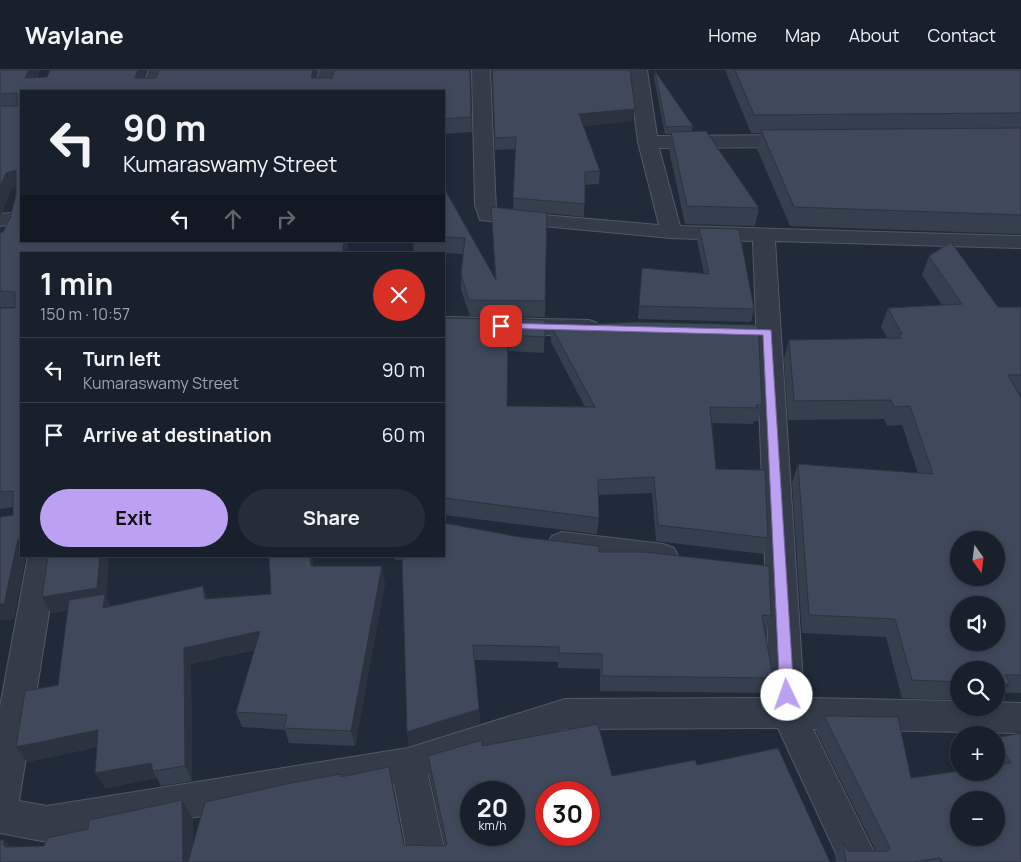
<!DOCTYPE html>
<html lang="en">
<head>
<meta charset="utf-8">
<style>
  :root { --surface:#18202b; --page:#252d37; --text:#f1f3f6; --muted:#9fa3a9; --line:#363e47; --accent:#bca0f2 }
  body { margin:0; font-family:Manrope,sans-serif; background:var(--page); color:var(--text); height:100vh; display:flex; flex-direction:column; font-size:19px; white-space:nowrap }
  * { box-sizing:border-box; margin:0 }
  p { font-size:16px; color:var(--muted) }
  .icon { flex:none; width:28px; height:28px; fill:none; stroke:currentColor; stroke-width:2; stroke-linecap:round; stroke-linejoin:round }
  .map { position:relative; flex:1; overflow:hidden }
  .panel { position:absolute; left:20px; top:182px; width:425px; height:305px; display:flex; flex-direction:column; background:var(--surface); border-radius:0px; box-shadow:0 2px 8px #0003,0 0 0 1px var(--line) }
  .panel>* { flex:none }
  .top-card { position:absolute; left:20px; top:20px; width:425px; height:152px; border-radius:0px; box-shadow:0 2px 8px #0003,0 0 0 1px var(--line); background:#18202b; color:var(--text); overflow:hidden }
  .needle { width:32px; rotate:166deg }
  .controls { position:absolute; left:950px; top:461px; display:grid; gap:10px }
  .controls a { display:grid; place-items:center; width:55px; height:55px; border-radius:50%; background:var(--surface); box-shadow:0 2px 8px #0003,0 0 0 1px var(--line); font-size:25px }
  .speed { position:absolute; left:460px; top:711px; display:flex; gap:10px; font-size:25px; font-weight:700; text-align:center }
  .speed>* { display:grid; place-content:center; width:65px; height:65px; border-radius:50%; background:var(--surface); box-shadow:0 2px 8px #0003,0 0 0 1px var(--line); line-height:1 }
  .speed small { font-size:12px; font-weight:400 }
  .speed .limit { border:8px solid #d22; background:#fff; color:#111 }
  .pin { position:absolute; display:grid; place-items:center; width:42px; height:42px; color:#fff; margin:-21px; border-radius:10px; box-shadow:0 2px 8px #0006 }
  .me { position:absolute; width:55px; margin:-28px; rotate:357deg; stroke-linejoin:round; filter:drop-shadow(0 0 4px #0008) }
  .turn { display:flex; align-items:center; gap:18px; height:105px; padding:0 20px; font-size:22px }
  .turn .icon { width:65px; height:65px; stroke-width:2.5 }
  .turn b { display:block; font-size:35px; line-height:42px }
  .lanes { display:flex; align-items:center; height:48px; padding:0 20px; background:#0003; justify-content:center; gap:25px; direction:ltr }
  .lanes .off { opacity:.35 }
  .round { display:grid; place-items:center; flex:none; width:52px; height:52px; border-radius:26px; background:var(--page) }
  .overview { display:flex; align-items:center; justify-content:space-between; height:85px; padding:0 20px }
  h1 { font-size:30px; font-weight:700; line-height:38px }
  .action { display:flex; gap:10px; margin-top:auto; padding:10px 20px }
  .action a { flex:1; height:58px; border-radius:30px; background:var(--accent); color:#111; font-size:20px; font-weight:700; line-height:58px; text-align:center }
  .action a+a { background:var(--page); color:var(--text) }
  ul { padding:0; list-style:none }
  li { display:flex; align-items:center; gap:15px; height:65px; padding:0 20px; border-top:1px solid var(--line) }
  li div { flex:1 }
  li b { display:block; font-size:19px }
  li em { font-style:normal }
  header { display:flex; align-items:center; gap:30px; box-sizing:border-box; height:70px; padding:0 25px; background:var(--surface); border-bottom:1px solid var(--line) }
  header strong { font-size:24px }
  nav { display:flex; gap:28px; margin-inline-start:auto; font-size:18px }
  .map>svg:first-child { display:block }
</style>
</head>
<body>
<header>
<strong>Waylane</strong>
<nav><a>Home</a><a>Map</a><a>About</a><a>Contact</a></nav>
</header>
<div class="map">
<svg width="1021" height="792" viewBox="0 0 1021 792">
  <rect width="100%" height="100%" fill="#202a39"/>
  <g fill="none" stroke-linecap="round" stroke-linejoin="round">
    <defs>
      <g id="minor">
        <polygon points="149,0 167,0 159,21 141,21"/>
        <polygon points="319,0 337,0 333,21 315,21"/>
        <polygon points="472,0 490,0 496,141 659,155 638,72 629,0 647,0 657,66 796,65 803,67 805,71 803,75 796,77 659,78 680,156 1021,166 1021,178 775,171 804,628 959,631 959,638 996,638 996,632 1021,633 1021,663 813,659 879,792 840,792 778,658 565,659 428,705 447,792 409,792 394,714 47,772 0,763 0,637 28,486 58,486 19,731 47,736 408,678 565,629 770,628 753,171 671,168 480,150 475,135"/>
        <polygon points="10,143 17,145 21,149 17,153 0,156 0,144"/>
        <polygon points="444,247 589,250 597,253 601,258 597,263 589,266 444,263"/>
        <polygon points="562,462 663,474 674,478 678,486 674,494 663,498 562,486 552,482 547,474 552,466"/>
      </g>
    </defs>
    <use href="#minor" stroke="#525967" stroke-width="2"/>
    <use href="#minor" fill="#343c4a" fill-rule="evenodd"/>
  </g>
  <g fill="#363f4e">
    <polygon points="0,0 40,0 37,8 156,8 318,0 316,8 332,8 470,0 472,62 444,64 444,21 21,184 21,486 14,549 13,437 0,439 0,238 15,238 15,237 0,237 0,163 3,162 10,148 16,125 16,117 12,118 0,147 0,151"/>
    <polygon points="492,0 633,51 583,56 600,101 599,114 585,115 584,147 547,143 545,247 470,246 461,220 461,204 463,184 414,181 413,171 444,171 444,118 495,208 491,137 513,139 516,79 495,80"/>
    <polygon points="725,0 1021,0 1021,164 790,156 757,79 761,63 751,63"/>
    <polygon points="655,1 693,56 692,61 759,138 755,156 685,154 669,80 671,64 665,64 654,8"/>
    <polygon points="699,158 754,239 751,252 638,249 642,198 704,203 697,171"/>
    <polygon points="929,186 998,237 1021,237 1021,324 1019,324 1021,328 1021,623 1003,623 998,630 996,631 996,600 959,600 959,630 902,628 886,567 802,563 792,413 798,394 918,403 902,355 887,356 884,349 788,350 784,289 789,270 887,268 881,257 888,238 942,235 922,205"/>
    <polygon points="444,248 545,250 544,283 508,281 507,336 585,337 551,272 551,256 762,335 758,351 754,351 753,354 712,353 716,399 768,468 763,484 656,471 652,423 598,425 599,448 597,464 444,445"/>
    <polygon points="599,482 771,546 766,561 765,561 773,608 768,623 600,621 600,599 558,598 558,592 475,590 480,654 409,676 407,662 402,490 395,490 395,486 444,486"/>
    <polygon points="48,486 109,486 106,526 111,537 271,524 269,486 312,486 313,496 385,513 355,676 289,673 285,660 242,657 236,642 254,580 191,594 192,711 161,716 157,708 105,718 97,677 27,692 16,677 58,615 68,540 51,543 42,527"/>
    <polygon points="824,646 911,708 996,702 996,668 1021,663 1021,792 836,792 835,785 843,772 848,781 876,781 816,661"/>
    <polygon points="482,676 612,706 697,695 830,792 0,792 4,770 11,777 44,776 193,749 193,773 341,706 404,775 445,776 430,706 428,686"/>
  </g>
  <g fill="#2c3340">
    <polygon points="29,0 40,0 31,21 25,8"/>
    <polygon points="138,0 147,0 140,21 135,8"/>
    <polygon points="313,0 318,0 314,21 311,8"/>
    <polygon points="635,39 633,51 578,57 579,44"/>
    <polygon points="16,100 21,116 12,118 0,147 0,151 0,117 6,103"/>
    <polygon points="344,171 349,171 347,184 342,184"/>
    <polygon points="18,469 21,475 21,486 26,486 14,549 0,551 0,534"/>
    <polygon points="100,486 109,486 106,526 113,541 103,538 104,534 51,543 42,527"/>
    <polygon points="310,486 312,486 315,513 311,496"/>
    <polygon points="382,496 385,513 355,676 351,661"/>
    <polygon points="203,516 210,533 205,529"/>
    <polygon points="260,561 265,577 191,594 192,711 185,696 184,578"/>
    <polygon points="1010,613 998,630 996,631 996,629 1007,614"/>
    <polygon points="479,639 480,654 409,676 407,662"/>
    <polygon points="98,660 107,675 27,692 16,677"/>
    <polygon points="151,693 153,701 157,708 105,718 95,703"/>
    <polygon points="182,730 193,749 194,792 183,792"/>
    <polygon points="4,770 21,788 3,775"/>
  </g>
  <g fill="#3f495b" stroke="#2c3340" fill-rule="evenodd">
    <polygon points="0,0 29,0 25,8 47,7 50,0 138,0 135,8 156,8 159,0 313,0 311,8 332,8 334,0 470,0 471,47 444,49 444,21 21,21 21,171 344,171 342,184 21,184 21,469 18,469 4,534 0,534 0,447 13,445 13,421 0,422 0,238 15,238 15,222 0,221 0,163 3,162 10,148 16,125 16,100 6,103 0,117 0,36 17,36 17,23 0,24"/>
    <polygon points="492,0 630,0 635,39 579,44 600,101 585,102 585,134 513,128 516,67 495,68"/>
    <polygon points="735,0 1021,0 1021,43 754,45"/>
    <polygon points="655,1 693,56 666,57"/>
    <polygon points="1021,58 1021,145 794,137 761,60"/>
    <polygon points="706,61 759,138 687,136 671,62"/>
    <polygon points="444,118 496,210 491,137 547,143 545,231 469,230 461,204 465,168 444,167"/>
    <polygon points="699,158 739,159 754,239 639,236 642,198 709,204"/>
    <path d="M951,172L998,237H1021V305H1008L1021,328V605H1005L1010,613L1007,614H996V600H959V612L912,610L895,549L809,545L798,394L933,404L910,336L894,337L891,330L794,331L789,270L901,268L899,264H902L888,238L962,234L929,186ZM959,470H996V508H959ZM959,535H996V572H959Z"/>
    <polygon points="444,248 545,250 545,267 508,265 507,336 595,337 551,256 638,252 758,255 762,335 756,335 757,338 710,337 716,399 765,400 768,468 658,455 654,407 598,410 599,448 444,428"/>
    <polygon points="444,453 520,467 599,476 599,482 644,482 769,496 771,546 762,545 773,608 602,606 602,584 559,583 559,577 473,575 479,639 407,662 402,486 444,486"/>
    <polygon points="48,486 100,486 97,518 42,527"/>
    <polygon points="269,486 310,486 311,496 382,496 351,661 284,658 287,645 236,642 260,561 184,578 185,696 153,701 151,693 95,703 98,660 16,677 25,621 58,615 69,530 105,524 103,538 203,516 205,529 271,524"/>
    <path d="M824,646L898,647L911,708L959,701V702H996V695L1011,693L996,670V668L1021,663V792H943L941,788L912,792H846L843,772L848,781H888L890,778ZM959,730H996V768H959Z"/>
    <path d="M598,654L612,706L695,690L697,695L778,678L830,792H188L205,732L296,712L341,704L340,707L389,697L404,775L445,776L447,774L428,686L482,670V676ZM471,722H514V765H471ZM546,722H589V765H546Z"/>
    <polygon points="182,730 183,792 0,792 0,770 4,770 3,775 6,777 44,776 47,768 88,759 89,750"/>
  </g>
  <polygon fill="#bca0f2" stroke="#7a689d" points="501,253 771,260 794,625 792,630 787,631 782,630 780,625 763,265 497,258 497,254"/>
</svg>
<div class="controls">
<a><svg class="needle" viewBox="-14 -14 28 28"><path d="M0-13l5 13h-10z" fill="#e53935"/><path d="M0 13l5-13h-10z" fill="#9fa3a9"/></svg></a>
<a><svg class="icon" aria-label="sound" viewBox="0 0 24 24"><path d="M4 9h4l5-4v14l-5-4H4zM17 9q2 3 0 6"/></svg></a>
<a><svg class="icon" aria-label="search" viewBox="0 0 24 24"><circle cx="10" cy="10" r="6"/><path d="M15 15l6 6"/></svg></a>
<a>+</a>
<a>−</a>
</div>
<div class="speed"><div>20<small>km/h</small></div><div class="limit">30</div></div>
<div class="pin" style="left:501px;top:256px;background:#d93025"><svg class="icon" aria-label="arrive" viewBox="0 0 24 24"><path d="M6 21V4h12l-3 4 3 4H6"/></svg></div>
<svg class="me" style="left:787px;top:625px" viewBox="-20 -20 40 40"><circle r="19" fill="#fff"/><path d="M0-13L10 11 0 6-10 11z" fill="#bca0f2"/></svg>
<div class="top-card">
<div class="turn"><svg class="icon" aria-label="left" viewBox="0 0 24 24"><path d="M17 20v-9H6M10 6l-5 5 5 5"/></svg><div><b>90 m</b>Kumaraswamy Street</div></div>
<div class="lanes"><svg class="icon" aria-label="left" viewBox="0 0 24 24"><path d="M17 20v-9H6M10 6l-5 5 5 5"/></svg><svg class="icon off" aria-label="ahead" viewBox="0 0 24 24"><path d="M12 20V5M6 11l6-6 6 6"/></svg><svg class="icon off" aria-label="right" viewBox="0 0 24 24"><path d="M7 20v-9h11M14 6l5 5-5 5"/></svg></div>
</div>
<section class="panel">
<div class="overview"><div><h1>1 min</h1><p>150 m · 10:57</p></div><a class="round" style="background:#d93025;color:#fff"><svg class="icon" aria-label="close" viewBox="0 0 24 24"><path d="M6 6l12 12M18 6L6 18"/></svg></a></div>
<ul>
<li><svg class="icon" aria-label="left" viewBox="0 0 24 24"><path d="M17 20v-9H6M10 6l-5 5 5 5"/></svg><div><b>Turn left</b><p>Kumaraswamy Street</p></div><em>90 m</em></li>
<li><svg class="icon" aria-label="arrive" viewBox="0 0 24 24"><path d="M6 21V4h12l-3 4 3 4H6"/></svg><div><b>Arrive at destination</b></div><em>60 m</em></li>
</ul>
<div class="action"><a>Exit</a><a>Share</a></div>
</section>
</div>
</body>
</html>
